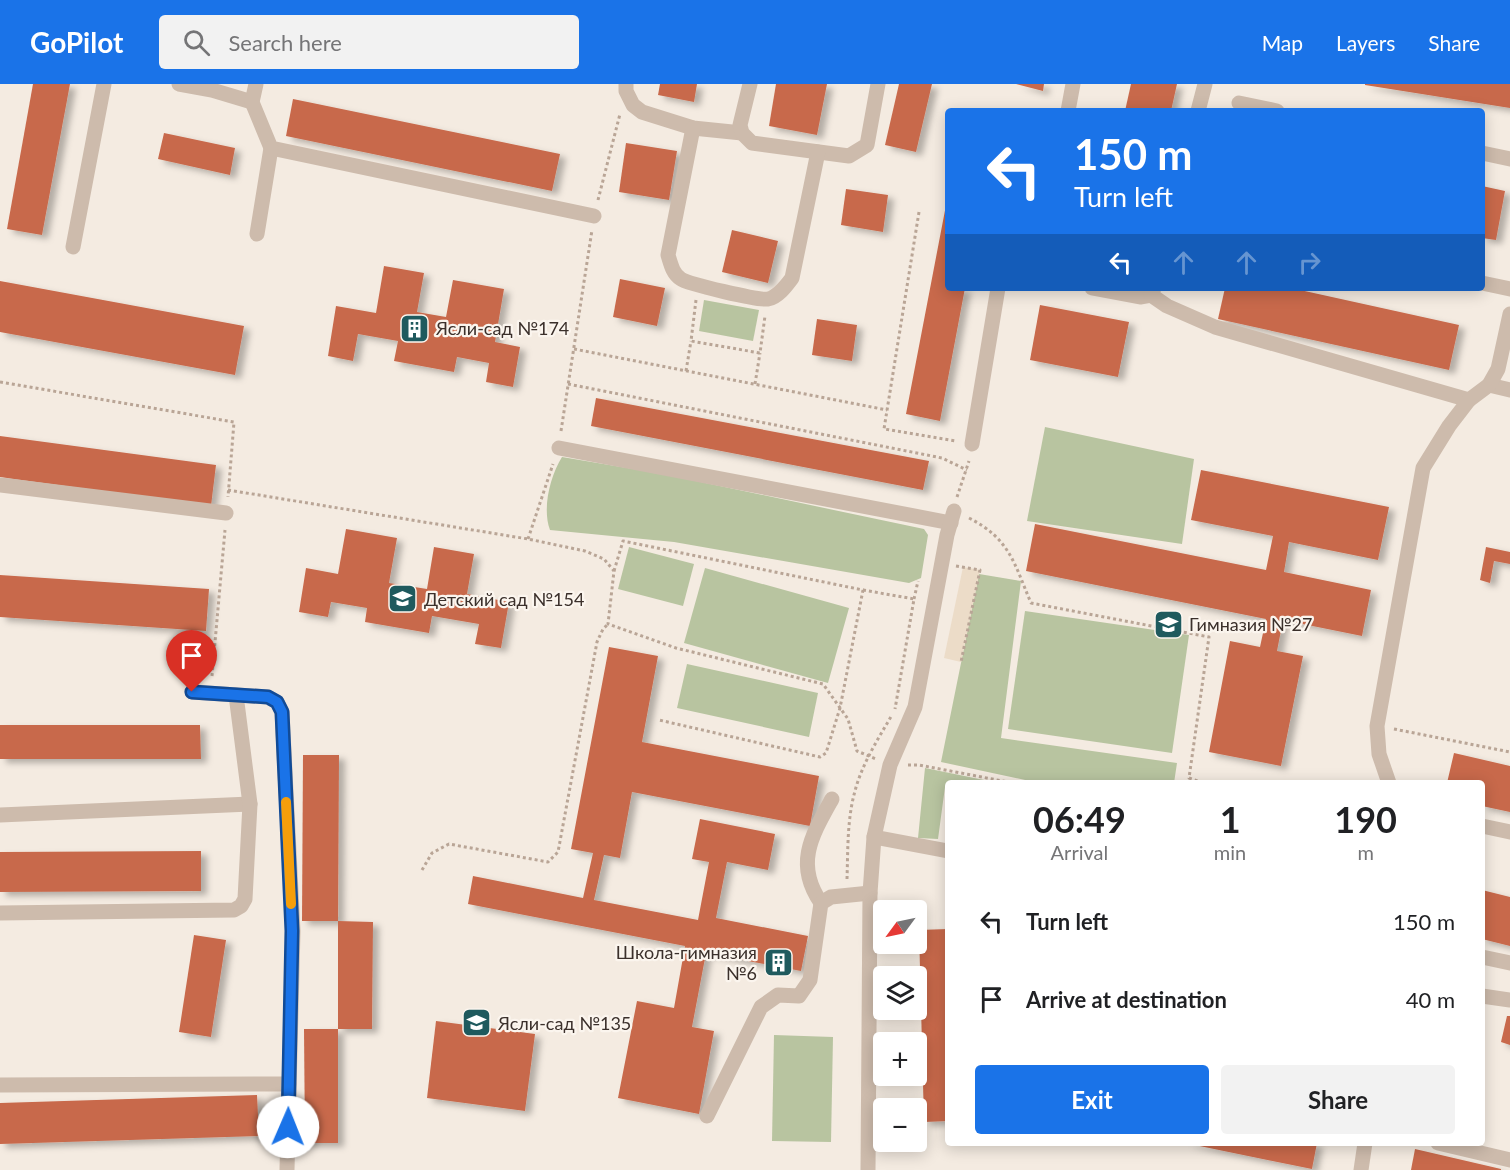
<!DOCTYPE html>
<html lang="en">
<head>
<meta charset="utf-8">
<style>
  :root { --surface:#fff; --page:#f2f2f2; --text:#202124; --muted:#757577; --accent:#1a73e8 }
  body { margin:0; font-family:Lato,sans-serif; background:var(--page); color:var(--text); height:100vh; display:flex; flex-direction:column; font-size:22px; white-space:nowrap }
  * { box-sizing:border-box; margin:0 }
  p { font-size:20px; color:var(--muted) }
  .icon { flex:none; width:33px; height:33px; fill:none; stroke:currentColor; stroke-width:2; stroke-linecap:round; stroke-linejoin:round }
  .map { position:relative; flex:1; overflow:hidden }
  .sheet { position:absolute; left:945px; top:696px; width:540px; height:366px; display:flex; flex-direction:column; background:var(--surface); border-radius:6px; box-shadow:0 3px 15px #0003 }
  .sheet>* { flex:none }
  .banner { position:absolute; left:945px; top:24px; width:540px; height:183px; border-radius:6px; box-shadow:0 3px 15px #0003; background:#1a73e8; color:#fff; overflow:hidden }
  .needle { width:39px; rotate:237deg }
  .buttons { position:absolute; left:873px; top:816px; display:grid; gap:12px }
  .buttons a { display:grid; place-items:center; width:54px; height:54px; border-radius:6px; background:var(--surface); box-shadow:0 3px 15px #0003; font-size:30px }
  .pin { position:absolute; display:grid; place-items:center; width:51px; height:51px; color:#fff; margin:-62px -26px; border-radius:50% 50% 50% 0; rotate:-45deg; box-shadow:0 0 6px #0007 }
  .pin .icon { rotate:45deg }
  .me { position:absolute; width:66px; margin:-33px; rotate:1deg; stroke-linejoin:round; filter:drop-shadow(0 0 4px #0008) }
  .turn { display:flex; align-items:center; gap:21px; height:126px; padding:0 30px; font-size:27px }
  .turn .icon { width:78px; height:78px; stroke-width:2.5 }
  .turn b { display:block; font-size:42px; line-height:51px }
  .lanes { display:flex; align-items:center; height:57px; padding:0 30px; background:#0003; justify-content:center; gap:30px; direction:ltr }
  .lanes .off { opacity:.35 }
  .eta { display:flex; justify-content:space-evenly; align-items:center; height:102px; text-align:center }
  .eta b { font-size:36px; font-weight:700; line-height:42px }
  .button { display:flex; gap:12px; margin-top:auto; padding:12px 30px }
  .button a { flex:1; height:69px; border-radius:6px; background:var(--accent); color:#fff; font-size:24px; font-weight:700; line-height:69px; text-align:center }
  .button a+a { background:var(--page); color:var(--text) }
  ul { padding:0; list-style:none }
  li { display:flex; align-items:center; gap:18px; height:78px; padding:0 30px }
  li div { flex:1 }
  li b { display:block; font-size:22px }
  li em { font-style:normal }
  header { display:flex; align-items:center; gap:36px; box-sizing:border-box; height:84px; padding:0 30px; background:var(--accent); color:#fff }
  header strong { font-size:28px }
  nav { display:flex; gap:33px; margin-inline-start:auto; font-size:21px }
  .search { width:420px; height:54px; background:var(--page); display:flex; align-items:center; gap:15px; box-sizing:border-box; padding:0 21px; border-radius:6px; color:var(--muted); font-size:22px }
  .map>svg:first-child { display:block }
</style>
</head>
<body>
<header>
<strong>GoPilot</strong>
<div class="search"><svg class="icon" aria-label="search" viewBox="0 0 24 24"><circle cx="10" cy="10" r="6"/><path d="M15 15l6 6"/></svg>Search here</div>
<nav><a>Map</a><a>Layers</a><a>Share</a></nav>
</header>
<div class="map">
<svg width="1510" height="1086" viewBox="0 0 1510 1086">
  <defs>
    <filter id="shadow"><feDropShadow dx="6" dy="4" stdDeviation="3" flood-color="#0004"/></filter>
  </defs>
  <rect width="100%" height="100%" fill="#f4ebe1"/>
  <g fill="#b8c4a0">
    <polygon points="704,216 759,226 753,257 699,247"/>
    <polygon points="1045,343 1194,375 1182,460 1027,437"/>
    <path d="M562,373L663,390L924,445L928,451L921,494L909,499L674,458L550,446C542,425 550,392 562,373Z"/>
    <polygon points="629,463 694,480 683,522 618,505"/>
    <polygon points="705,484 849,524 828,599 684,559"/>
    <polygon points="979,490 1021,497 1001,654 1177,679 1174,699 1039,699 941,678"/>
    <polygon points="1025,527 1189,551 1172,669 1008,645"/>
    <polygon points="687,580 818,609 809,653 677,624"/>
    <polygon points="925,684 999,699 948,699 948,703 945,703 938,755 918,754"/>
    <polygon points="774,951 833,953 831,1058 772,1057"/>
  </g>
  <polygon fill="#ecdcc8" points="963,483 980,486 961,578 944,574"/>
  <g fill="#c8694b" filter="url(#shadow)">
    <polygon points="33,0 70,0 42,151 7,145"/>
    <polygon points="660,0 697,0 694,18 658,11"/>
    <polygon points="776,0 827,0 817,51 769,42"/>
    <polygon points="899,0 932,0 916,68 885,61"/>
    <polygon points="1016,0 1044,0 1043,7"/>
    <polygon points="1131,0 1177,0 1171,27 1125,27"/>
    <polygon points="1365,0 1510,0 1510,24 1365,1"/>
    <polygon points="293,15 560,70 552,107 286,52"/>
    <polygon points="164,49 235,64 230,91 158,75"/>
    <polygon points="626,59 677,67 669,116 619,108"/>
    <polygon points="1482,102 1505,107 1496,156 1482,154"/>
    <polygon points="846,105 888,111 883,148 841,141"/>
    <polygon points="947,116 948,204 965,204 940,337 906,330"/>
    <polygon points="732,146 778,157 768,199 722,188"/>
    <polygon points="384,182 424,189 417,228 446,233 453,196 504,205 495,258 520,263 513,303 486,298 489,279 457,273 454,288 394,277 398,257 358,250 353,277 328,272 336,222 376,229"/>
    <polygon points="620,195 665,204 657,242 613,233"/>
    <polygon points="0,197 244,242 235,291 0,248"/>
    <polygon points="1225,204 1291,204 1459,241 1449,286 1218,235"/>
    <polygon points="1040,221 1129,238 1118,293 1030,276"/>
    <polygon points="817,235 857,241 852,277 812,271"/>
    <polygon points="596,314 929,377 923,406 591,342"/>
    <polygon points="0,352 216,381 211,422 0,393"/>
    <polygon points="1201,386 1389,423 1378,476 1289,458 1284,488 1371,506 1362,552 1283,536 1277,567 1303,572 1281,682 1209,668 1230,557 1260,563 1266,535 1026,487 1035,440 1266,486 1273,452 1191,436"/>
    <polygon points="346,445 397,454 389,499 427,505 434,463 474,470 467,510 509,518 501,564 475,560 479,540 432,532 429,549 365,538 367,524 331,518 328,533 299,528 306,484 338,490"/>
    <polygon points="1486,463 1510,468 1510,480 1494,477 1490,499 1480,496"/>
    <polygon points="0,491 209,505 206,547 0,533"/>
    <polygon points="609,563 658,572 642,658 819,692 810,742 632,708 620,774 604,771 594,816 698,836 709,778 692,775 700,735 775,750 768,786 727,778 716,834 808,852 801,887 706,869 692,943 714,947 699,1030 618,1014 637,917 674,924 685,862 468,820 473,792 583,814 593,769 571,765"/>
    <polygon points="0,641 200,641 201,675 0,675"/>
    <polygon points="1454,669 1510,682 1510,728 1482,722 1482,699 1447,699"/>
    <polygon points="303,671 339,671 338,837 302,837"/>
    <polygon points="201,767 201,807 0,808 0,768"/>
    <polygon points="1482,806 1510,813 1510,862 1482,855"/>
    <polygon points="338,837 373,838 372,945 338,945"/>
    <polygon points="948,845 948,1037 924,1038 919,846"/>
    <polygon points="194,851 226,856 211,953 179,948"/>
    <polygon points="1507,932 1510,932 1510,961 1501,958"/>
    <polygon points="436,937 535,950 525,1027 427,1014"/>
    <polygon points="304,945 338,945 338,1059 305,1059"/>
    <polygon points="257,1011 259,1052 0,1060 0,1019"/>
    <polygon points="1185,1059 1317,1059 1312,1085"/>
    <polygon points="1415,1065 1501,1085 1501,1086 1411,1086"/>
  </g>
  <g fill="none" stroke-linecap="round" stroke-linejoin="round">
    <g stroke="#b9a596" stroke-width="3" stroke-dasharray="3 3" stroke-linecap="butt">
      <polyline points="598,116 620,30"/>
      <polyline points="919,128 884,345 956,357"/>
      <polyline points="696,216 691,257 760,269 765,232"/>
      <polyline points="574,265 887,326"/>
      <polyline points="686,287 691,257"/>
      <polyline points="0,298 234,338 228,413"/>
      <polyline points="568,300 942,374 967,386"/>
      <polyline points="755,300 760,269"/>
      <polyline points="561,347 592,146"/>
      <polyline points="228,406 528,455 585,467 604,475 614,487 608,540 676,564 823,600 848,635 857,667 876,675"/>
      <polyline points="957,413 969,377"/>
      <path d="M969,434C1010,455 1014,479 1031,519L1209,553L1189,694L1203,699"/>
      <polyline points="528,455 553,380"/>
      <polyline points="956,482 980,486 961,578"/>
      <polyline points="614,487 623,457 863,506 840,624 826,669 820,673 659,636"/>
      <polyline points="863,506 914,515 895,625"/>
      <polyline points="914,515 918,497"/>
      <polyline points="212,592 225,446"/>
      <polyline points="1394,645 1510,668"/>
      <polyline points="908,681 919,681 1013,699"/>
      <polyline points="422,786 432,769 449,760 548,778 558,768 597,558 603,545 608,540"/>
      <path d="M847,795C848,766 847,735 855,707C862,680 878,655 892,631"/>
    </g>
    <g stroke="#cdbbac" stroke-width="15">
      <polyline points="179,0 212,6 252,18"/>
      <polyline points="256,0 252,18 271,64 594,132"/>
      <polyline points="626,0 626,7 633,21 642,28 693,44 742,49"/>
      <polyline points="750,0 740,41 742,49 752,59 849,72 867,61 878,0"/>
      <polyline points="1239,19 1277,27"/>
      <polyline points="1068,27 1073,0"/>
      <polyline points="1198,27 1205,0"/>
      <path d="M693,44L668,171C671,181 673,190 681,195C688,200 760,217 768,215C778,213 786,202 792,194L818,68"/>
      <polyline points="1482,69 1510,75"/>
      <polyline points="257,150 271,64"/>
      <polyline points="73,163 104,0"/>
      <polyline points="1482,199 1510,205"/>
      <polyline points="1092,204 1140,213 1151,211 1154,204"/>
      <polyline points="1151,211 1167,222 1215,243 1469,316"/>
      <polyline points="1489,301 1510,306"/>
      <polyline points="972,360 998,204"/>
      <polyline points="559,364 951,439"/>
      <polyline points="0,401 226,429"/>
      <polyline points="192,608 268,613 277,618 282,628 293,847 287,1086"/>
      <polyline points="1389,699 1379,670 1377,642 1423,384 1449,342 1469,316 1489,301 1498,285 1510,230"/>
      <polyline points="0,731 250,720"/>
      <polyline points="1482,742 1510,748"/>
      <polyline points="874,753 948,767"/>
      <path d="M821,819C794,780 812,751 832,715"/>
      <polyline points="0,829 234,826 241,822 245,815 250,720 236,611"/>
      <polyline points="1482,873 1510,879"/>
      <polyline points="1482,912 1510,916"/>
      <polyline points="0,1001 289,1000"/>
      <polyline points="707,1032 761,923 778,911 799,912 810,896 821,819 831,813 870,809"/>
      <polyline points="1438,1059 1510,1076"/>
      <polyline points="868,1086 870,809 874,753 890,681 915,623 947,451 954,427"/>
      <polyline points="1361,1086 1365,1059"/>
    </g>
  </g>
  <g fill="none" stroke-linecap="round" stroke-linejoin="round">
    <defs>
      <polyline id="route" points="192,608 268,613 277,618 282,628 292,847 288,1043"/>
    </defs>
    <use href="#route" stroke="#114b97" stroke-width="15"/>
    <use href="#route" stroke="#1a73e8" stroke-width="10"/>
    <polyline stroke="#f59e0b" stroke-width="10" points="286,718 291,820"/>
  </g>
  <defs>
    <symbol id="building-square" viewBox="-11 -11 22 22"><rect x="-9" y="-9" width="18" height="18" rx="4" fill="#1f5a5e" stroke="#fbf5ee"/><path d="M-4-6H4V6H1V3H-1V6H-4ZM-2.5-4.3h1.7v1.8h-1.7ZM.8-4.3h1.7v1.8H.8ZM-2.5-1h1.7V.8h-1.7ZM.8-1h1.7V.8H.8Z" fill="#fff"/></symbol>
    <symbol id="school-square" viewBox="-11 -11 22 22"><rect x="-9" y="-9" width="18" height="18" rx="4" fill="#1f5a5e" stroke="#fbf5ee"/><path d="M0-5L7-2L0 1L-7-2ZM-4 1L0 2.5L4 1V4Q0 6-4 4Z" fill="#fff"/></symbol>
  </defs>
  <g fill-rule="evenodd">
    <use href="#building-square" x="398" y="228" width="33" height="33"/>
    <use href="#school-square" x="386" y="498" width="33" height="33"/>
    <use href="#school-square" x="1152" y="524" width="33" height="33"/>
    <use href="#building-square" x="762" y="862" width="33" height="33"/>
    <use href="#school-square" x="460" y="922" width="33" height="33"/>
  </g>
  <g text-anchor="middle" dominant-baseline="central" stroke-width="4.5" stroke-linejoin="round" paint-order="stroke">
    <g font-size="18" fill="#3b302b" stroke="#fbf5ee" text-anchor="start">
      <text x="436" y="244">Ясли-сад №174</text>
      <text x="424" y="515">Детский сад №154</text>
      <text x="1189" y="540">Гимназия №27</text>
      <text x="757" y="868" text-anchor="end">Школа-гимназия<tspan x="757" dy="21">№6</tspan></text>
      <text x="498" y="939">Ясли-сад №135</text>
    </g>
  </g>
</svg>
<div class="buttons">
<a><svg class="needle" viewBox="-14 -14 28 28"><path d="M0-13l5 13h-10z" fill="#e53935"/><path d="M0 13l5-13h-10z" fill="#757577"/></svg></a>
<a><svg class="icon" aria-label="layers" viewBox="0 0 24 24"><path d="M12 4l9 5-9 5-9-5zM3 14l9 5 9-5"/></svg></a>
<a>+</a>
<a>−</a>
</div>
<div class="pin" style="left:192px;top:608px;background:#d93025"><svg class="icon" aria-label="arrive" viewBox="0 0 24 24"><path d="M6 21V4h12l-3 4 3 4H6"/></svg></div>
<svg class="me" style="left:288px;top:1043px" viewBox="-20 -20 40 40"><circle r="19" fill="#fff"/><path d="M0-13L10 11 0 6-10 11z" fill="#1a73e8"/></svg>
<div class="banner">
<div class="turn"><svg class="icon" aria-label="left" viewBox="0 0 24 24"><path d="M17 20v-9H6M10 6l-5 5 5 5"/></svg><div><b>150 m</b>Turn left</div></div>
<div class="lanes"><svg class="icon" aria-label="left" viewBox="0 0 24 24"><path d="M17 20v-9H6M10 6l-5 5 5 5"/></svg><svg class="icon off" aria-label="ahead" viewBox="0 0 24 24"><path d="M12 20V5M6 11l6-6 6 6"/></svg><svg class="icon off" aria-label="ahead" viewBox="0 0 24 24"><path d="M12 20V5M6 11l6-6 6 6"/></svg><svg class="icon off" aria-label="right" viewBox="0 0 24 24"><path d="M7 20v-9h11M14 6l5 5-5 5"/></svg></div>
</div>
<section class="sheet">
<div class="eta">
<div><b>06:49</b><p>Arrival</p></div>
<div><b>1</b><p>min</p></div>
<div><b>190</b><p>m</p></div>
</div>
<ul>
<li><svg class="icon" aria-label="left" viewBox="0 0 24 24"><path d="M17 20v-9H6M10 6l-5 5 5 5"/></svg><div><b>Turn left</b></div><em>150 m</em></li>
<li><svg class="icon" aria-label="arrive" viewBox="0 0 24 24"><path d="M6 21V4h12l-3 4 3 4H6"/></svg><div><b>Arrive at destination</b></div><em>40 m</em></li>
</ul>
<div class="button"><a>Exit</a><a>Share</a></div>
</section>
</div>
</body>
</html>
